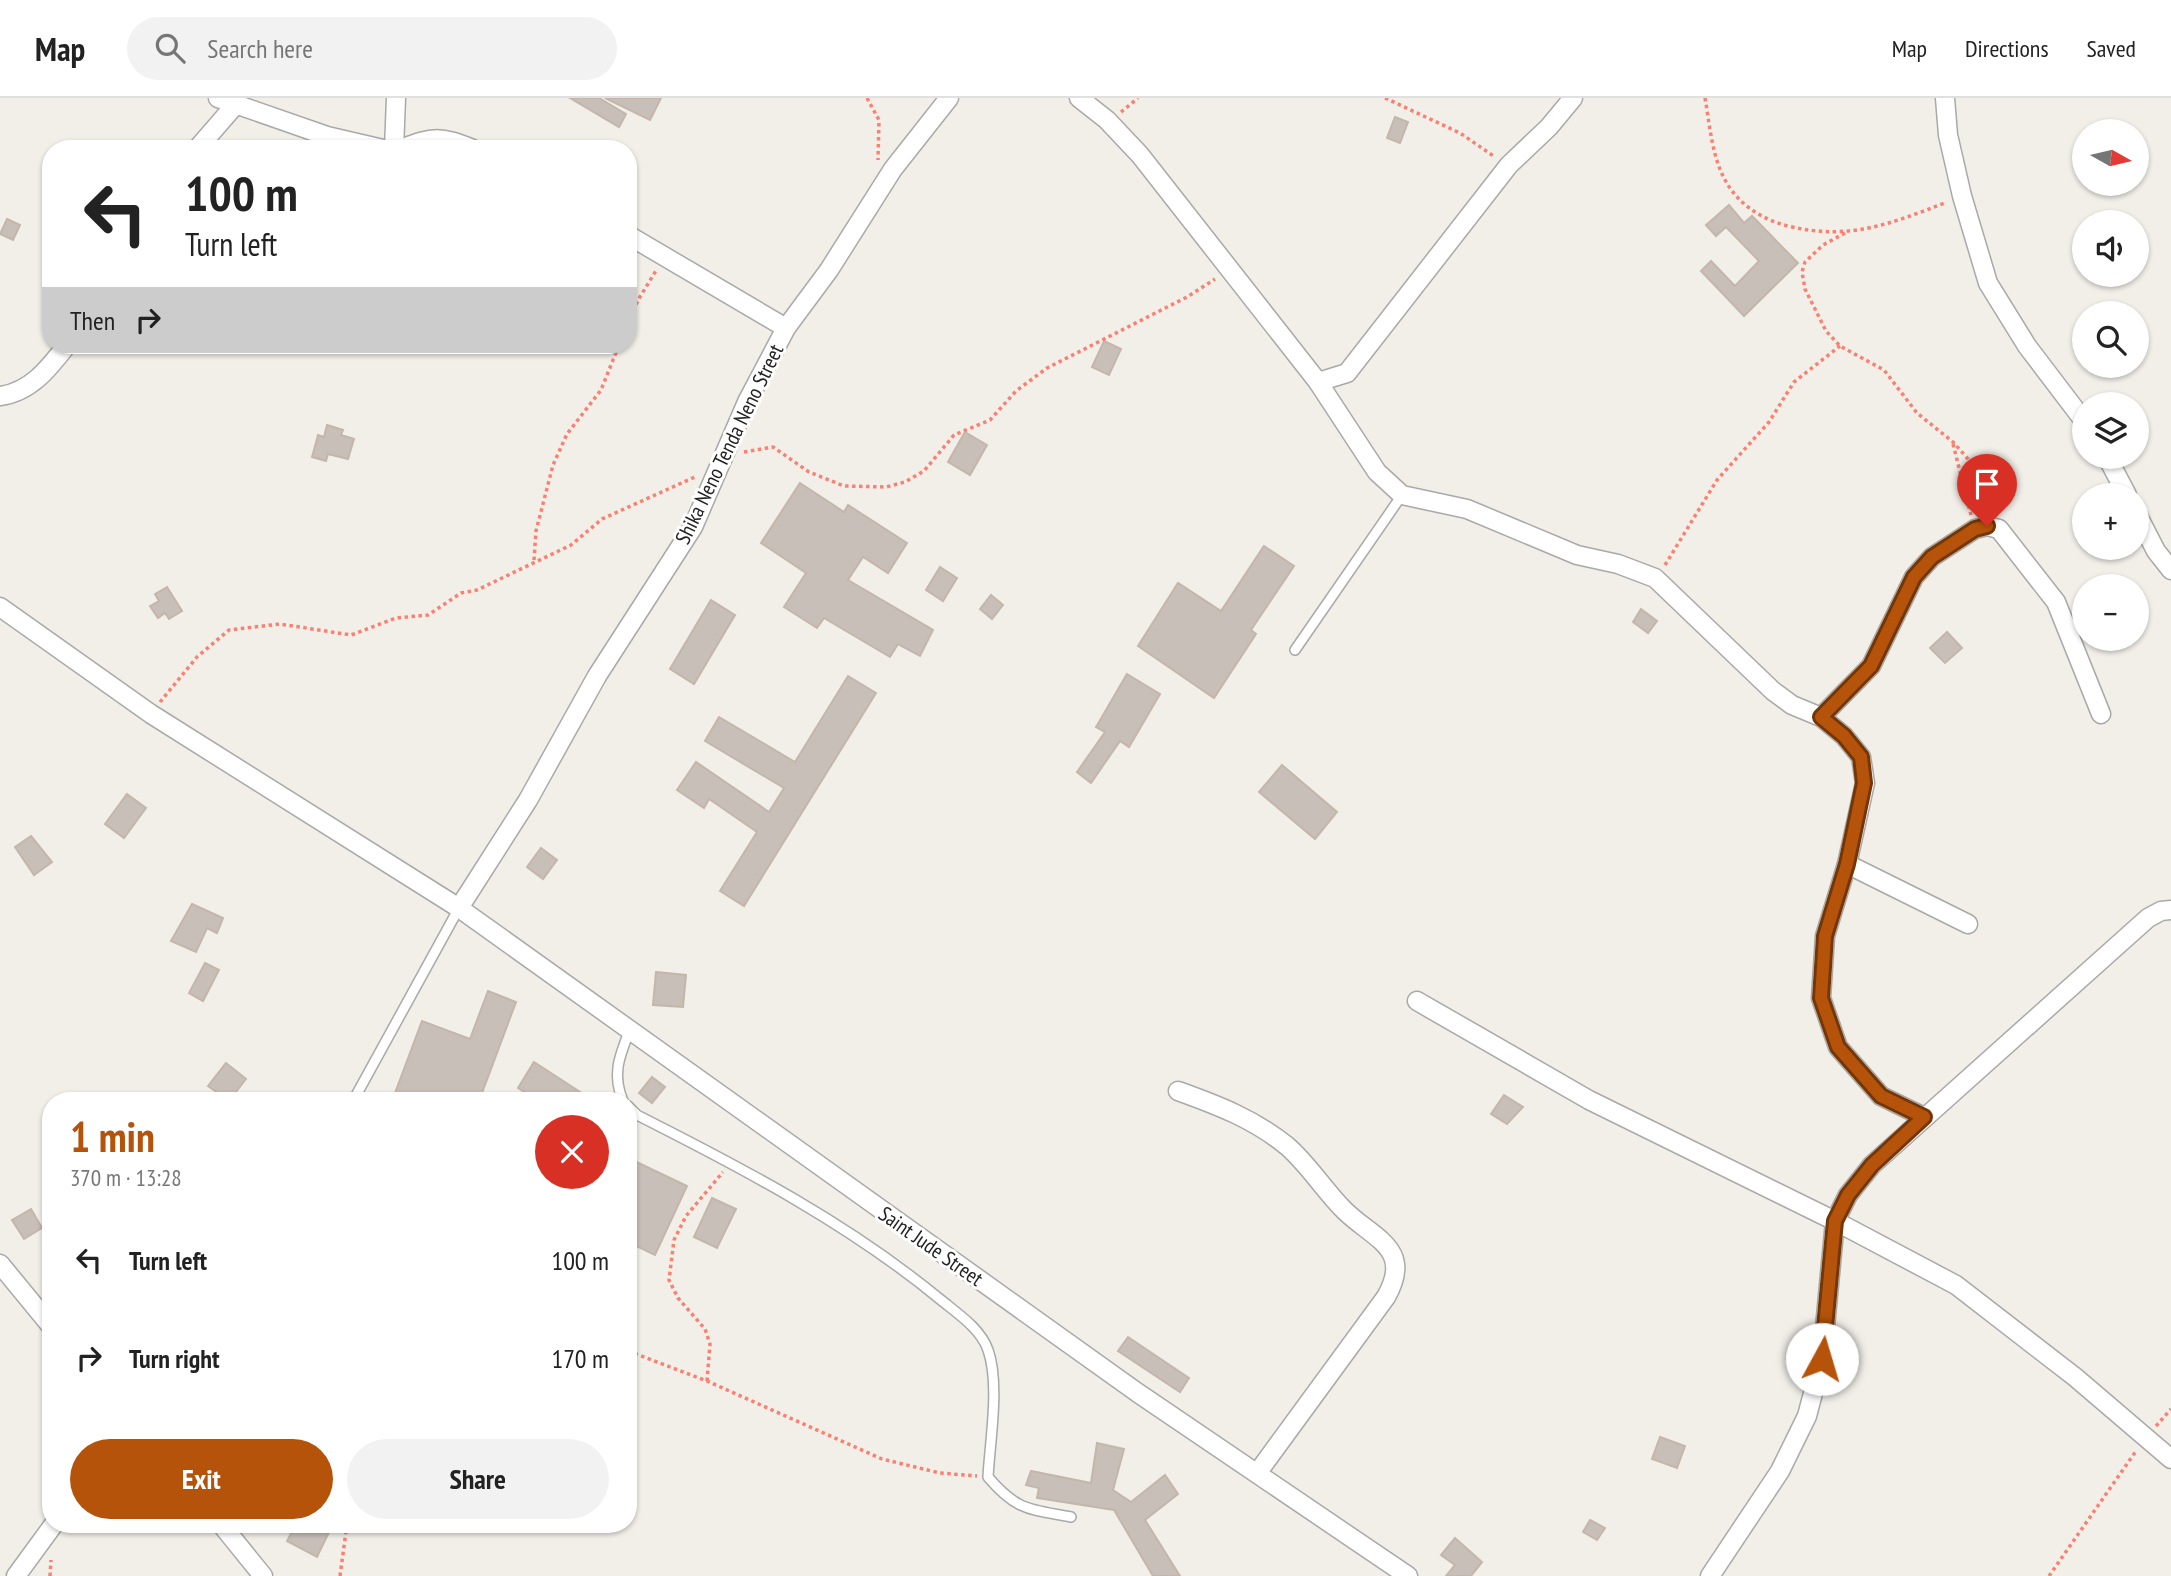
<!DOCTYPE html>
<html lang="en">
<head>
<meta charset="utf-8">
<style>
  :root { --surface:#fff; --page:#f2f2f2; --text:#222; --muted:#767676; --line:#e0e0e0; --accent:#b45309 }
  body { margin:0; font-family:"PT Sans Narrow",sans-serif; background:var(--page); color:var(--text); height:100vh; display:flex; flex-direction:column; font-size:26px; white-space:nowrap }
  * { box-sizing:border-box; margin:0 }
  p { font-size:23px; color:var(--muted) }
  .icon { flex:none; width:38px; height:38px; fill:none; stroke:currentColor; stroke-width:2; stroke-linecap:round; stroke-linejoin:round }
  .map { position:relative; flex:1; overflow:hidden }
  .details { position:absolute; left:42px; top:994px; width:595px; height:441px; display:flex; flex-direction:column; background:var(--surface); border-radius:28px; box-shadow:0 2px 5px #0004 }
  .details>* { flex:none }
  .top-card { position:absolute; left:42px; top:42px; width:595px; height:214px; border-radius:28px; box-shadow:0 2px 5px #0004; background:#fff; color:var(--text); overflow:hidden }
  .needle { width:46px; rotate:98deg }
  .fabs { position:absolute; left:2072px; top:21px; display:grid; gap:14px }
  .fabs a { display:grid; place-items:center; width:77px; height:77px; border-radius:50%; background:var(--surface); box-shadow:0 2px 5px #0004; font-size:35px }
  .pin { position:absolute; display:grid; place-items:center; width:60px; height:60px; color:#fff; margin:-72px -30px; border-radius:50% 50% 50% 0; rotate:-45deg; box-shadow:0 0 7px #0007 }
  .pin .icon { rotate:45deg }
  .me { position:absolute; width:77px; margin:-38px; rotate:6deg; stroke-linejoin:round; filter:drop-shadow(0 0 5px #0008) }
  .turn { display:flex; align-items:center; gap:24px; height:147px; padding:0 28px; font-size:32px }
  .turn .icon { width:91px; height:91px; stroke-width:2.5 }
  .turn b { display:block; font-size:49px; line-height:60px }
  .then { display:flex; align-items:center; height:66px; padding:0 28px; background:#0003; gap:14px; font-size:26px }
  .round { display:grid; place-items:center; flex:none; width:74px; height:74px; border-radius:37px; background:var(--page) }
  .headline { display:flex; align-items:center; justify-content:space-between; height:119px; padding:0 28px }
  h1 { font-size:42px; font-weight:800; line-height:52px; color:var(--accent) }
  .cta { display:flex; gap:14px; margin-top:auto; padding:14px 28px }
  .cta a { flex:1; height:80px; border-radius:42px; background:var(--accent); color:#fff; font-size:28px; font-weight:800; line-height:80px; text-align:center }
  .cta a+a { background:var(--page); color:var(--text) }
  ul { padding:0; list-style:none }
  li { display:flex; align-items:center; gap:21px; height:98px; padding:0 28px }
  li div { flex:1 }
  li b { display:block; font-size:26px }
  li em { font-style:normal }
  header { display:flex; align-items:center; gap:42px; box-sizing:border-box; height:98px; padding:0 35px; background:var(--surface); border-bottom:2px solid var(--line) }
  header strong { font-size:33px }
  nav { display:flex; gap:38px; margin-inline-start:auto; font-size:24px }
  .search { width:490px; height:63px; background:var(--page); display:flex; align-items:center; gap:18px; box-sizing:border-box; padding:0 24px; border-radius:38px; color:var(--muted); font-size:26px }
  .map>svg:first-child { display:block }
</style>
</head>
<body>
<header>
<strong>Map</strong>
<div class="search"><svg class="icon" aria-label="search" viewBox="0 0 24 24"><circle cx="10" cy="10" r="6"/><path d="M15 15l6 6"/></svg>Search here</div>
<nav><a>Map</a><a>Directions</a><a>Saved</a></nav>
</header>
<div class="map">
<svg width="2171" height="1478" viewBox="0 0 2171 1478">
  <rect width="100%" height="100%" fill="#f2efe9"/>
  <g fill="#c7bfb8" stroke="#c4b6ab" stroke-width="2">
    <polygon points="570,0 599,0 626,16 619,29"/>
    <polygon points="605,0 661,0 650,22"/>
    <polygon points="1395,19 1408,24 1400,45 1387,40"/>
    <polygon points="1729,107 1744,125 1752,118 1798,165 1744,218 1701,173 1711,163 1735,188 1759,163 1726,129 1716,138 1706,127"/>
    <polygon points="7,121 20,127 13,142 0,136"/>
    <polygon points="1104,243 1121,251 1109,277 1092,269"/>
    <polygon points="327,327 343,332 341,337 354,341 348,361 328,356 326,363 312,359 318,337 324,339"/>
    <polygon points="965,334 987,347 970,377 948,364"/>
    <polygon points="800,385 844,414 848,407 907,445 888,475 863,459 848,482 933,532 920,558 898,546 890,559 824,520 817,530 784,509 806,475 761,445"/>
    <polygon points="1264,448 1294,468 1251,532 1256,536 1214,600 1138,548 1178,485 1221,513"/>
    <polygon points="940,469 957,480 943,503 926,492"/>
    <polygon points="167,489 182,513 169,521 165,515 158,520 150,508 159,503 155,496"/>
    <polygon points="991,497 1003,507 992,521 980,511"/>
    <polygon points="711,502 735,517 694,586 670,571"/>
    <polygon points="1641,511 1657,523 1648,535 1633,524"/>
    <polygon points="1947,534 1962,550 1945,565 1930,550"/>
    <polygon points="1127,576 1160,596 1129,649 1120,643 1091,685 1077,674 1105,634 1096,629"/>
    <polygon points="848,578 876,595 744,808 720,793 757,734 709,701 704,710 677,692 696,664 769,714 784,690 705,643 719,619 795,664"/>
    <polygon points="1282,667 1337,714 1315,741 1259,694"/>
    <polygon points="127,696 146,710 124,740 105,726"/>
    <polygon points="31,738 52,764 34,777 15,749"/>
    <polygon points="541,750 557,762 543,781 527,769"/>
    <polygon points="192,806 223,820 217,835 207,830 196,854 171,843"/>
    <polygon points="205,865 219,872 203,903 189,895"/>
    <polygon points="656,874 686,877 683,909 653,907"/>
    <polygon points="488,893 516,904 479,1003 392,1003 422,923 470,941"/>
    <polygon points="534,964 594,1003 538,1003 518,990"/>
    <polygon points="226,965 246,981 229,1003 208,988"/>
    <polygon points="652,979 665,989 652,1005 639,995"/>
    <polygon points="1504,997 1523,1009 1507,1026 1491,1016"/>
    <polygon points="628,1060 687,1088 655,1157 628,1144"/>
    <polygon points="712,1100 736,1111 717,1150 694,1139"/>
    <polygon points="31,1111 42,1130 24,1141 12,1122"/>
    <polygon points="1128,1239 1189,1280 1180,1294 1118,1253"/>
    <polygon points="1660,1339 1685,1348 1677,1370 1652,1361"/>
    <polygon points="1097,1345 1124,1351 1113,1392 1131,1404 1165,1377 1178,1396 1145,1422 1180,1478 1153,1478 1114,1412 1037,1400 1039,1390 1026,1387 1031,1373 1091,1385"/>
    <polygon points="1590,1422 1605,1430 1597,1442 1583,1434"/>
    <polygon points="296,1426 333,1426 317,1459 287,1443"/>
    <polygon points="1455,1440 1482,1464 1471,1478 1446,1478 1455,1467 1441,1457"/>
  </g>
  <g fill="none" stroke-linecap="round" stroke-linejoin="round">
    <defs>
      <g id="lane">
        <polyline points="1295,552 1402,397"/>
        <polyline points="353,1003 459,810"/>
        <path d="M623,1003C612,977 619,959 629,934"/>
        <path d="M628,1008L637,1017C744,1071 849,1126 941,1202C957,1215 981,1231 988,1252C1000,1286 990,1342 988,1379C1017,1413 1029,1411 1071,1419"/>
      </g>
      <g id="street">
        <polyline points="218,0 327,38 383,51"/>
        <polyline points="1079,0 1107,22 1140,57 1318,284 1377,374 1402,397 1467,411 1577,457 1618,466 1655,480 1773,593 1792,607 1821,619 1844,638 1861,659 1865,685 1847,766 1825,838 1821,900 1838,949 1881,998 1924,1019"/>
        <polyline points="1945,0 1948,37 1962,98 1988,185 2027,248 2084,323"/>
        <polyline points="197,51 236,6"/>
        <polyline points="394,51 396,0"/>
        <path d="M401,51C434,38 440,38 473,51"/>
        <polyline points="628,137 786,230"/>
        <polyline points="1318,284 1347,275 1509,67 1549,29 1573,0"/>
        <path d="M0,298C31,294 49,270 67,247"/>
        <polyline points="2107,359 2127,397"/>
        <polyline points="2137,416 2156,453 2171,472"/>
        <polyline points="0,509 151,616 459,810 1138,1295 1408,1478"/>
        <polyline points="1821,619 1871,568 1914,479 1932,459 1975,431 1987,428 1999,431 2056,504 2101,616"/>
        <polyline points="1847,766 1968,826"/>
        <polyline points="459,810 528,702 597,578 693,429 747,304 786,230 829,172 893,71 949,0"/>
        <polyline points="1417,903 1589,1002 1835,1123 1956,1187 2075,1279 2171,1361"/>
        <path d="M1178,993C1217,1007 1254,1021 1287,1048C1308,1066 1324,1092 1344,1112C1373,1141 1414,1150 1386,1199L1258,1374"/>
        <polyline points="0,1166 51,1228"/>
        <polyline points="221,1426 263,1478"/>
        <polyline points="16,1478 54,1426"/>
        <polyline points="1710,1478 1780,1373 1807,1318 1822,1261 1835,1123 1848,1097 1872,1067 2148,820 2161,813 2171,812"/>
      </g>
    </defs>
    <use href="#lane" stroke="#a9a9a9" stroke-width="12"/>
    <use href="#street" stroke="#a9a9a9" stroke-width="21"/>
    <g stroke="#fa8072" stroke-width="3.5" stroke-dasharray="3.5 3.5" stroke-linecap="butt">
      <polyline points="867,0 879,22 878,62"/>
      <polyline points="1385,0 1460,35 1495,59"/>
      <path d="M1705,0C1710,28 1712,62 1728,87C1741,108 1764,122 1788,128C1849,143 1890,126 1947,104"/>
      <polyline points="1121,14 1138,0"/>
      <polyline points="1845,135 1823,147 1805,164 1802,174 1805,191 1826,233 1840,248 1884,272 1917,315 1953,344 1969,362 1990,411"/>
      <polyline points="628,226 638,202 657,171"/>
      <polyline points="1953,346 1971,417"/>
      <polyline points="744,354 773,349 809,374 844,388 886,389 905,384 924,373 954,337 990,322 1016,293 1047,270 1187,199 1215,181"/>
      <polyline points="534,462 536,433 553,367 567,336 601,292 619,247"/>
      <polyline points="1665,467 1717,382 1769,324 1794,284 1840,248"/>
      <polyline points="160,604 197,559 229,532 280,526 351,537 396,520 428,517 461,495 477,492 571,447 602,421 697,378"/>
      <polyline points="628,1253 707,1283 882,1361 940,1375 977,1378"/>
      <polyline points="707,1283 710,1246 705,1231 678,1200 669,1182 674,1142 686,1118 723,1074"/>
      <polyline points="2156,1328 2171,1311"/>
      <polyline points="50,1478 51,1462"/>
      <polyline points="340,1478 347,1426"/>
      <polyline points="2049,1478 2136,1353"/>
    </g>
    <use href="#lane" stroke="#fff" stroke-width="9"/>
    <use href="#street" stroke="#fff" stroke-width="18"/>
  </g>
  <g fill="none" stroke-linecap="round" stroke-linejoin="round">
    <defs>
      <polyline id="route" points="1822,1261 1835,1123 1848,1097 1872,1067 1924,1019 1881,998 1838,949 1821,900 1825,838 1847,766 1864,685 1861,659 1844,638 1821,619 1871,568 1914,479 1932,459 1975,431 1987,428"/>
    </defs>
    <use href="#route" stroke="#753606" stroke-width="18"/>
    <use href="#route" stroke="#b45309" stroke-width="12"/>
  </g>
  <g text-anchor="middle" dominant-baseline="central" stroke-width="6" stroke-linejoin="round" paint-order="stroke">
    <g font-size="21" fill="#222" stroke="#fff">
      <text transform="translate(729 346) rotate(-64)">Shika Neno Tenda Neno Street</text>
      <text transform="translate(931 1148) rotate(35)">Saint Jude Street</text>
    </g>
  </g>
</svg>
<div class="fabs">
<a><svg class="needle" viewBox="-14 -14 28 28"><path d="M0-13l5 13h-10z" fill="#e53935"/><path d="M0 13l5-13h-10z" fill="#767676"/></svg></a>
<a><svg class="icon" aria-label="sound" viewBox="0 0 24 24"><path d="M4 9h4l5-4v14l-5-4H4zM17 9q2 3 0 6"/></svg></a>
<a><svg class="icon" aria-label="search" viewBox="0 0 24 24"><circle cx="10" cy="10" r="6"/><path d="M15 15l6 6"/></svg></a>
<a><svg class="icon" aria-label="layers" viewBox="0 0 24 24"><path d="M12 4l9 5-9 5-9-5zM3 14l9 5 9-5"/></svg></a>
<a>+</a>
<a>−</a>
</div>
<div class="pin" style="left:1987px;top:428px;background:#d93025"><svg class="icon" aria-label="arrive" viewBox="0 0 24 24"><path d="M6 21V4h12l-3 4 3 4H6"/></svg></div>
<svg class="me" style="left:1822px;top:1261px" viewBox="-20 -20 40 40"><circle r="19" fill="#fff"/><path d="M0-13L10 11 0 6-10 11z" fill="#b45309"/></svg>
<div class="top-card">
<div class="turn"><svg class="icon" aria-label="left" viewBox="0 0 24 24"><path d="M17 20v-9H6M10 6l-5 5 5 5"/></svg><div><b>100 m</b>Turn left</div></div>
<div class="then">Then<svg class="icon" aria-label="right" viewBox="0 0 24 24"><path d="M7 20v-9h11M14 6l5 5-5 5"/></svg></div>
</div>
<section class="details">
<div class="headline"><div><h1>1 min</h1><p>370 m · 13:28</p></div><a class="round" style="background:#d93025;color:#fff"><svg class="icon" aria-label="close" viewBox="0 0 24 24"><path d="M6 6l12 12M18 6L6 18"/></svg></a></div>
<ul>
<li><svg class="icon" aria-label="left" viewBox="0 0 24 24"><path d="M17 20v-9H6M10 6l-5 5 5 5"/></svg><div><b>Turn left</b></div><em>100 m</em></li>
<li><svg class="icon" aria-label="right" viewBox="0 0 24 24"><path d="M7 20v-9h11M14 6l5 5-5 5"/></svg><div><b>Turn right</b></div><em>170 m</em></li>
</ul>
<div class="cta"><a>Exit</a><a>Share</a></div>
</section>
</div>
</body>
</html>
